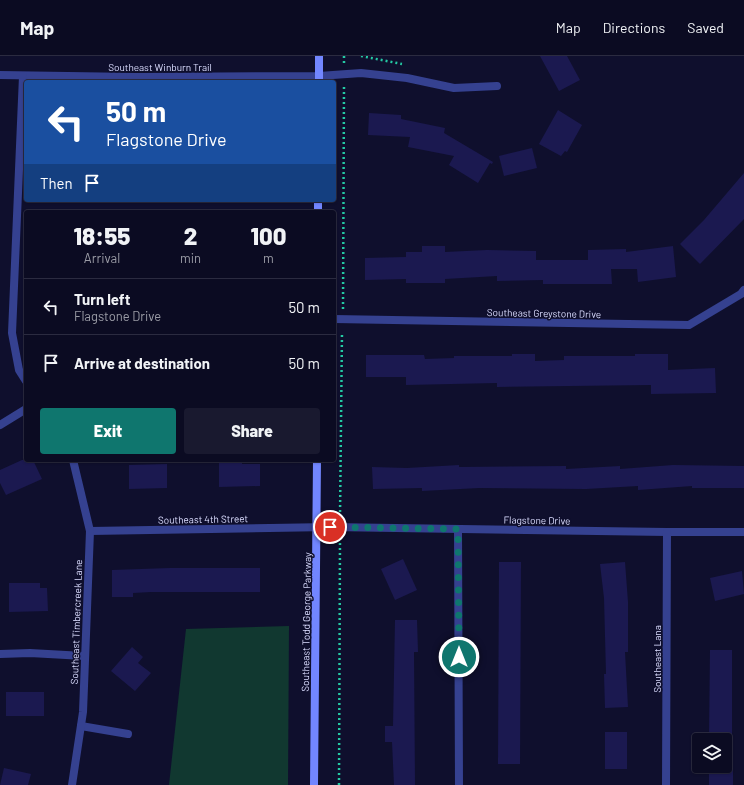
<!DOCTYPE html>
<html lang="en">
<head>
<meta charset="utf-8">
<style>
  :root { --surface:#0b0b22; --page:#19192f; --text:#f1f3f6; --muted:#9a9ba5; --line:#2b2b40; --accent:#0f766e }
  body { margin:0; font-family:Barlow,sans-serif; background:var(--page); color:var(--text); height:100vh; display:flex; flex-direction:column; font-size:15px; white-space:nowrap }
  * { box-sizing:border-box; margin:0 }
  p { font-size:13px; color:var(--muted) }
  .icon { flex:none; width:22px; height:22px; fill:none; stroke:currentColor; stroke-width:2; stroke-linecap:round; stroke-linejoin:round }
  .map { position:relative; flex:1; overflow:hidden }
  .sheet { position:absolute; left:24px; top:154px; width:312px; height:252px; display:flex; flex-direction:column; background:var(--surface); border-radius:4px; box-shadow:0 1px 3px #0004,0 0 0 1px var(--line) }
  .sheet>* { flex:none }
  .hud { position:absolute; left:24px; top:24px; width:312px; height:122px; border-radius:4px; box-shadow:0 1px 3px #0004,0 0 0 1px var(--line); background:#1a4fa0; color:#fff; overflow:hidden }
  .fabs { position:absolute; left:692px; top:677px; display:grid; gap:8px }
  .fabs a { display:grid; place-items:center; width:40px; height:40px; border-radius:4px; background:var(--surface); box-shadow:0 1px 3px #0004,0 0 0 1px var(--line); font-size:20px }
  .pin { position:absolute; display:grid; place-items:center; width:34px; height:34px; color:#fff; margin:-17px; border:2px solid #fff; border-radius:50%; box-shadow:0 1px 4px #0007 }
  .me { position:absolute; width:44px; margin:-22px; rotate:0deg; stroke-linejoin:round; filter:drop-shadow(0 0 3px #0008) }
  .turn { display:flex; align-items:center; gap:14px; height:84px; padding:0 16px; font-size:18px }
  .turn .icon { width:52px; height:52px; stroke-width:2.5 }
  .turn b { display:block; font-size:28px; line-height:34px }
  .then { display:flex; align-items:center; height:38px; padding:0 16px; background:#0003; gap:8px; font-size:15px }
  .eta { display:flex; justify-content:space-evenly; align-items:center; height:68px; text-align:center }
  .eta b { font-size:24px; font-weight:800; line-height:28px }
  .action { display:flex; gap:8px; margin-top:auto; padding:8px 16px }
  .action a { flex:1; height:46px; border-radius:4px; background:var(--accent); color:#fff; font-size:16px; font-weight:800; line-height:46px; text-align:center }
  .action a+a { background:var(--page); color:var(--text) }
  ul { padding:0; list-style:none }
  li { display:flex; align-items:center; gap:12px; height:56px; padding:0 16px; border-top:1px solid var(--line) }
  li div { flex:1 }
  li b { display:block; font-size:15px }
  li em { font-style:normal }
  header { display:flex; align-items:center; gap:24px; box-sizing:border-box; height:56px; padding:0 20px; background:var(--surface); border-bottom:1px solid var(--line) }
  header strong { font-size:19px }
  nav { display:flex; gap:22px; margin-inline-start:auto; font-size:14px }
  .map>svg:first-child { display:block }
</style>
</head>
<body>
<header>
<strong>Map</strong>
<nav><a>Map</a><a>Directions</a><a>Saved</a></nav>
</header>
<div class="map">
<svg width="744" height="729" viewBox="0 0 744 729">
  <rect width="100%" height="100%" fill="#0f0f2d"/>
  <polygon fill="#113830" points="289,570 288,729 169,729 186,573"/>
  <g fill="#1b1950">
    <polygon points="540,0 567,0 580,24 559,35"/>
    <polygon points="558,54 582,69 567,96 565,95 561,100 539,88"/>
    <polygon points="369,57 401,59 401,63 445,72 444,77 493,106 492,108 490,107 478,127 449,109 454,100 408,91 410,81 368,79"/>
    <polygon points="532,92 537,112 504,120 499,100"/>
    <polygon points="744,117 744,163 700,208 680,188 704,164"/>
    <polygon points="422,190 445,190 445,196 487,194 536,195 536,204 588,204 588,194 626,193 626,196 673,190 676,221 638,226 637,213 611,213 612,228 543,228 543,224 497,225 497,220 445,223 445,227 406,227 406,223 365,224 365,202 406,201 406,196 422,196"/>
    <polygon points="512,298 535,298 535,305 564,304 564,300 635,300 635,298 668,298 668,314 715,312 716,337 651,338 651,329 497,331 497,327 406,329 406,321 366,321 366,299 424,299 425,303 454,302 454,300 512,300"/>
    <polygon points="22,404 33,404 42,423 6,439 0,427 0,414"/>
    <polygon points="219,404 242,404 242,408 260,408 260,430 219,431"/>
    <polygon points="167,408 167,432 129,433 129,409"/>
    <polygon points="459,409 459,411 566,410 566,413 620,410 620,413 673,409 744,410 744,432 692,432 692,430 638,434 638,430 586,433 479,432 422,435 422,432 373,433 372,411 407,412"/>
    <polygon points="403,503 417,534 395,544 381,513"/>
    <polygon points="499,506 521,506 520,708 498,708"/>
    <polygon points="625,506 628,546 628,596 625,596 628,651 605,652 604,618 606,618 604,542 600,508"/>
    <polygon points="170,512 260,512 260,536 151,536 133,537 133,541 112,541 112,514"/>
    <polygon points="742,515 744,538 715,545 710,522"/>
    <polygon points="9,527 40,527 40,532 47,532 48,555 9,556"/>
    <polygon points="395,564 417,564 418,596 414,596 415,729 394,729 392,686 385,686 385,670 393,670"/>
    <polygon points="132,591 143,601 138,607 151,617 135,635 111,615"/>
    <polygon points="710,594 732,594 732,681 709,681"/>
    <rect x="6" y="636" width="38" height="24"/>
    <rect x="605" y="676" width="22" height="37"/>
    <rect x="709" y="710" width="24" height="19"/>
    <polygon points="4,712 31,718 28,729 0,729"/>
  </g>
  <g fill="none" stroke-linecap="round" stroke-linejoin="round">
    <g stroke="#24caa4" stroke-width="2.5" stroke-dasharray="2 3" stroke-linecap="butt">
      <polyline points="361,0 402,8"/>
      <polyline points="344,7 344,0"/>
      <polyline points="343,253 344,30"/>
      <polyline points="340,461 342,276"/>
      <polyline points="339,729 340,484"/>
    </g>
    <g stroke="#354190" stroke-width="8">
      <polyline points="0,19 136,21 319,20 361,17 407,22 454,32 497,30"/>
      <polyline points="23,20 12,277 19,314 26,325"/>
      <polyline points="334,263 689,269 741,238 744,234"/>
      <polyline points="0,369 26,353"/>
      <polyline points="458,473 459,729"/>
      <polyline points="90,475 330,471 667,476 744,476"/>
      <polyline points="0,598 30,597 84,600"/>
      <polyline points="81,670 128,678"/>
      <polyline points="72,729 83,656 90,475 73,404"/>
      <polyline points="666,729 667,476"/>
    </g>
    <g stroke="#7286ff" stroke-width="8">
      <polyline points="319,26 319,0"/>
      <polyline points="318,156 318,144"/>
      <polyline points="314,729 317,404"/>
    </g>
  </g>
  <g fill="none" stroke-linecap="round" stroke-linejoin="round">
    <polyline stroke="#0f766e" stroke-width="7" stroke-dasharray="0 12.6" points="330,471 458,473 459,601"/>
  </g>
  <g text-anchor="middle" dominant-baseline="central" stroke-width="3" stroke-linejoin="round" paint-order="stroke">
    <g font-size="10" fill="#dbddff" stroke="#0f0f2d">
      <text x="160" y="11">Southeast Winburn Trail</text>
      <text transform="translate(544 257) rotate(1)">Southeast Greystone Drive</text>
      <text transform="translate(203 463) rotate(-1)">Southeast 4th Street</text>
      <text transform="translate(537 464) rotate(1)">Flagstone Drive</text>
      <text transform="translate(76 566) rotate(-88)">Southeast Timbercreek Lane</text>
      <text transform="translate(306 566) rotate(-89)">Southeast Todd George Parkway</text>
      <text transform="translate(657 603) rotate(-90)">Southeast Lana</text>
    </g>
  </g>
</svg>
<div class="fabs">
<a><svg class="icon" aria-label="layers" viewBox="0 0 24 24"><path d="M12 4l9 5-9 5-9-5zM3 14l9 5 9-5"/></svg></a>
</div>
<div class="pin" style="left:330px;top:471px;background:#d93025"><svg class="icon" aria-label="arrive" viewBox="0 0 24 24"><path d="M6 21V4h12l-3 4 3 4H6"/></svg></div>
<svg class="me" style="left:459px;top:601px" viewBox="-20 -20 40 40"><circle r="17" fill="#0f766e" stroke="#fff" stroke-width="3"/><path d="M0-11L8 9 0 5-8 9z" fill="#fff"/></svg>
<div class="hud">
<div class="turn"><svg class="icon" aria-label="left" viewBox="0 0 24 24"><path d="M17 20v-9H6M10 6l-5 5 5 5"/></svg><div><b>50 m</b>Flagstone Drive</div></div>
<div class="then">Then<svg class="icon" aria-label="arrive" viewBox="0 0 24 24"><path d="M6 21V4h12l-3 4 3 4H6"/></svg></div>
</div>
<section class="sheet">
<div class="eta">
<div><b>18:55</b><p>Arrival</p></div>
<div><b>2</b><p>min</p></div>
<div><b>100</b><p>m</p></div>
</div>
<ul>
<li><svg class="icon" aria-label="left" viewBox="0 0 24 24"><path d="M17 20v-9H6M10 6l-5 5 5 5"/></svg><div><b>Turn left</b><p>Flagstone Drive</p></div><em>50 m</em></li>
<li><svg class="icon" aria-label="arrive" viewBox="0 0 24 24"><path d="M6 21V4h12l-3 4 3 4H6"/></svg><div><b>Arrive at destination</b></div><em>50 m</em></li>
</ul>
<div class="action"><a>Exit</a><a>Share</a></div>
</section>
</div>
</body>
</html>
